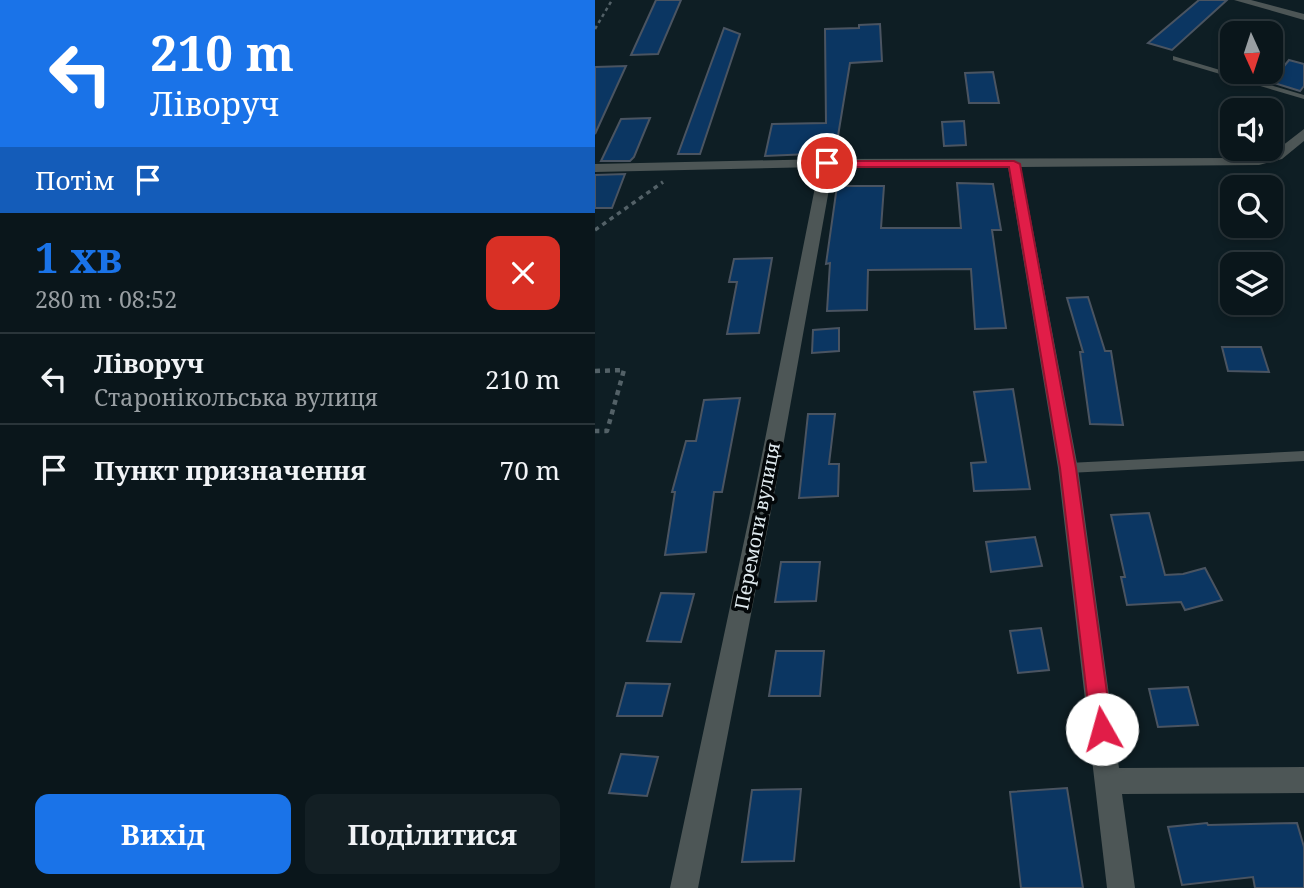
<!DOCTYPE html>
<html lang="uk">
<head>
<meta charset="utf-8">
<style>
  :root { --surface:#0a161b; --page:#131f24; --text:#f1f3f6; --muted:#999fa3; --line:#2a353a; --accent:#1a73e8 }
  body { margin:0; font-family:"Noto Serif",serif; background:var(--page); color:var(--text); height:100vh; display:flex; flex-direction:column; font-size:26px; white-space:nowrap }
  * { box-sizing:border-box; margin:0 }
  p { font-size:23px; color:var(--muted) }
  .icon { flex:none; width:38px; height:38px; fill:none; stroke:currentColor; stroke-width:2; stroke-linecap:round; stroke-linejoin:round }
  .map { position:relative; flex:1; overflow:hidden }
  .side { display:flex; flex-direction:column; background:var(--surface); width:595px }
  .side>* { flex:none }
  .hud { background:#1a73e8; color:#fff; overflow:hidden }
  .needle { width:46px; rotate:177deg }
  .buttons { position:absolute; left:625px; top:21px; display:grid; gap:14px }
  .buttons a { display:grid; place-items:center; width:63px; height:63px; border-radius:14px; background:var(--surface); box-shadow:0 4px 10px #0003,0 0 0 2px var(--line); font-size:35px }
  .pin { position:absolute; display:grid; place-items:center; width:60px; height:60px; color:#fff; margin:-30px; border:4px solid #fff; border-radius:50%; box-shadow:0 2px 7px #0007 }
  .me { position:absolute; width:77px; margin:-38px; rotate:353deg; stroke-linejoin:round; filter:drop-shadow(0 0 5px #0008) }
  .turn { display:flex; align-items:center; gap:24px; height:147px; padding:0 35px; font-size:32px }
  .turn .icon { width:91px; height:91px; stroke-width:2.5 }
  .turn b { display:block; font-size:49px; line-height:60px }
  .then { display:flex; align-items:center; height:66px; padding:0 35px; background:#0003; gap:14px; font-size:26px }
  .round { display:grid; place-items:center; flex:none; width:74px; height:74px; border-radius:14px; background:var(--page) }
  .head { display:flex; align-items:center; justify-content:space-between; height:119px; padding:0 35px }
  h1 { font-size:42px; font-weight:700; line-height:52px; color:var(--accent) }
  .cta { display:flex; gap:14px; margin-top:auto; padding:14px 35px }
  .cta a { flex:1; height:80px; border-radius:14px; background:var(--accent); color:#fff; font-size:28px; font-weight:700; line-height:80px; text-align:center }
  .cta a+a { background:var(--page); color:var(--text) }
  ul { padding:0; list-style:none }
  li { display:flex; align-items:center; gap:21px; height:91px; padding:0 35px; border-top:2px solid var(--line) }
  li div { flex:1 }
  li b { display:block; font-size:26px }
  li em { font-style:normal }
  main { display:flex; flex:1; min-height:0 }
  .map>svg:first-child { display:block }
</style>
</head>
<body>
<main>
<section class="side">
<div class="hud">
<div class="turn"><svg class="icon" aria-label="left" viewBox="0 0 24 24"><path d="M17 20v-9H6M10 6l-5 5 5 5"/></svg><div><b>210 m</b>Ліворуч</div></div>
<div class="then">Потім<svg class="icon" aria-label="arrive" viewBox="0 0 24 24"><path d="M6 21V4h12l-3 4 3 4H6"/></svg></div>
</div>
<div class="head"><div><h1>1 хв</h1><p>280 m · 08:52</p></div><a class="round" style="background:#d93025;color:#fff"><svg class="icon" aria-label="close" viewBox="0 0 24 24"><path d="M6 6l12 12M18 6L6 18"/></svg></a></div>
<ul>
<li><svg class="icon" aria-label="left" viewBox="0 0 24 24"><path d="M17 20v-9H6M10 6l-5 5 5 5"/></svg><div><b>Ліворуч</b><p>Старонікольська вулиця</p></div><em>210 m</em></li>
<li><svg class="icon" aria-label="arrive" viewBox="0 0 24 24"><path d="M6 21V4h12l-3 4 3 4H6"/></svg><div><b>Пункт призначення</b></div><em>70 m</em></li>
</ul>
<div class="cta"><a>Вихід</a><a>Поділитися</a></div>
</section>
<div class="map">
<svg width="709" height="888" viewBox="0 0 709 888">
  <rect width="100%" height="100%" fill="#0e1e24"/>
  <g fill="#0b3662" stroke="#4a5461" stroke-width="2">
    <polygon points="61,0 86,0 63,54 36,55"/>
    <polygon points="604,0 632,0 577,50 553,43"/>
    <polygon points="285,24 287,61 255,63 242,142 232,140 231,146 216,147 215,154 170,156 177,124 231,123 230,29 264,28 264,25"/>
    <polygon points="129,28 145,34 105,154 83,154"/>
    <polygon points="694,60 709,64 709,86 705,91 676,82"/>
    <polygon points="31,66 0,134 0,67"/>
    <polygon points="398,72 404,103 374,103 370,73"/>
    <polygon points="55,118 39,157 35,161 6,161 26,119"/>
    <polygon points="369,121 371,145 349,146 347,122"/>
    <polygon points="30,174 17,208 0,208 0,175"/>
    <polygon points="362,183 398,184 406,230 397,230 411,328 380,329 376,269 273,270 272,310 232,311 235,263 231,264 242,186 289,186 286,228 366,228"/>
    <polygon points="177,258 164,333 132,334 142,282 134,282 139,259"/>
    <polygon points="493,297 510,351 516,351 528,425 495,424 485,352 488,352 472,298"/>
    <polygon points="244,328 244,351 217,353 218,330"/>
    <polygon points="627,347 666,347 674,372 633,371"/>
    <polygon points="418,389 435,489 379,491 376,463 391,462 379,392"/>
    <polygon points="145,398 127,492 119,492 111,552 70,555 80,492 77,492 91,441 101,441 109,400"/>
    <polygon points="213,414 240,414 234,464 244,464 243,496 204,498"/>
    <polygon points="554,513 570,575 588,574 610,568 627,600 590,610 586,602 532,605 526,577 530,577 516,515"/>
    <polygon points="440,537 447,566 396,572 391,542"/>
    <polygon points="186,562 225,562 221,601 180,602"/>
    <polygon points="66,593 99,594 86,642 52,641"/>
    <polygon points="446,628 454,670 423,673 415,631"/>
    <polygon points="181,651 229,651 225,696 174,696"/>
    <polygon points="31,683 75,684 67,716 22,716"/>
    <polygon points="593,687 603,725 563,727 554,689"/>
    <polygon points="26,754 63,757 52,796 14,793"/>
    <polygon points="472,788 488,888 426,888 415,792"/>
    <polygon points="206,789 199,861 147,862 157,790"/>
    <polygon points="612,823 613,825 702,823 709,847 709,888 660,888 658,877 587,885 573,827"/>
  </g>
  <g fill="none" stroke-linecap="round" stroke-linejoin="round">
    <polyline stroke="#536167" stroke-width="2.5" stroke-dasharray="3.5 3.5" stroke-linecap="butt" points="0,29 17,0"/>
    <polyline stroke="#536167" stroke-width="3.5" stroke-dasharray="4.5 4.5" stroke-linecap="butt" points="0,230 68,182"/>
    <polyline stroke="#536167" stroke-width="4.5" stroke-dasharray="5 5" stroke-linecap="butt" points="0,371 29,370 12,431 0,431"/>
    <g fill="#4d5656" fill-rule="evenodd">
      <polygon points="578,56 709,95 709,99 578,60"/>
      <polygon points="709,451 709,461 473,473 469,472 467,468 469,464 473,463"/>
    </g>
    <g fill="#4d5656" fill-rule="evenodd">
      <polygon points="639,0 656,0 709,14 709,20"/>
      <polygon points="709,129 709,141 687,159 664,165 426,167 483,468 524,768 709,767 709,793 527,794 540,888 512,888 463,468 413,167 238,167 181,485 103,888 75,888 161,485 224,167 0,172 0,164 232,159 653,158 678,153"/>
    </g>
  </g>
  <polygon fill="#e11d48" stroke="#92132f" stroke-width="2" points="228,161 419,161 425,164 481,468 517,729 514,737 507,740 499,737 496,729 465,468 414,167 232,167 228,166"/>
  <g text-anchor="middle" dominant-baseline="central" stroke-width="7" stroke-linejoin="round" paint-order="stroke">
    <g font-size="19" fill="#dfe9ee" stroke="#030709">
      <text transform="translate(162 526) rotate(-79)">Перемоги вулиця</text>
    </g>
  </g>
</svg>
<div class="buttons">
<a><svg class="needle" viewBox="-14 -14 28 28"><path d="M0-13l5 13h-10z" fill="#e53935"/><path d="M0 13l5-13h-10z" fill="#999fa3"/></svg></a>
<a><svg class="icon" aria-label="sound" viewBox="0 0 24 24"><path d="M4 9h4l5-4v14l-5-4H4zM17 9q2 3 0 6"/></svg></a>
<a><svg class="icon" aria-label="search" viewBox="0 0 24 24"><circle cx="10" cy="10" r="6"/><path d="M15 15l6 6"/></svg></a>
<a><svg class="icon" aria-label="layers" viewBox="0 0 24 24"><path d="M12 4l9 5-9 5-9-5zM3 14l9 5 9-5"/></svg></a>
</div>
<div class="pin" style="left:232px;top:163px;background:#d93025"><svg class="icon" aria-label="arrive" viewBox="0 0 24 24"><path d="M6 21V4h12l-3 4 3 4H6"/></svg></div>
<svg class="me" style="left:507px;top:729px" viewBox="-20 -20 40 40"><circle r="19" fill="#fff"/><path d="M0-13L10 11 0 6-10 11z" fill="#e11d48"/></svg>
</div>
</main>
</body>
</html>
